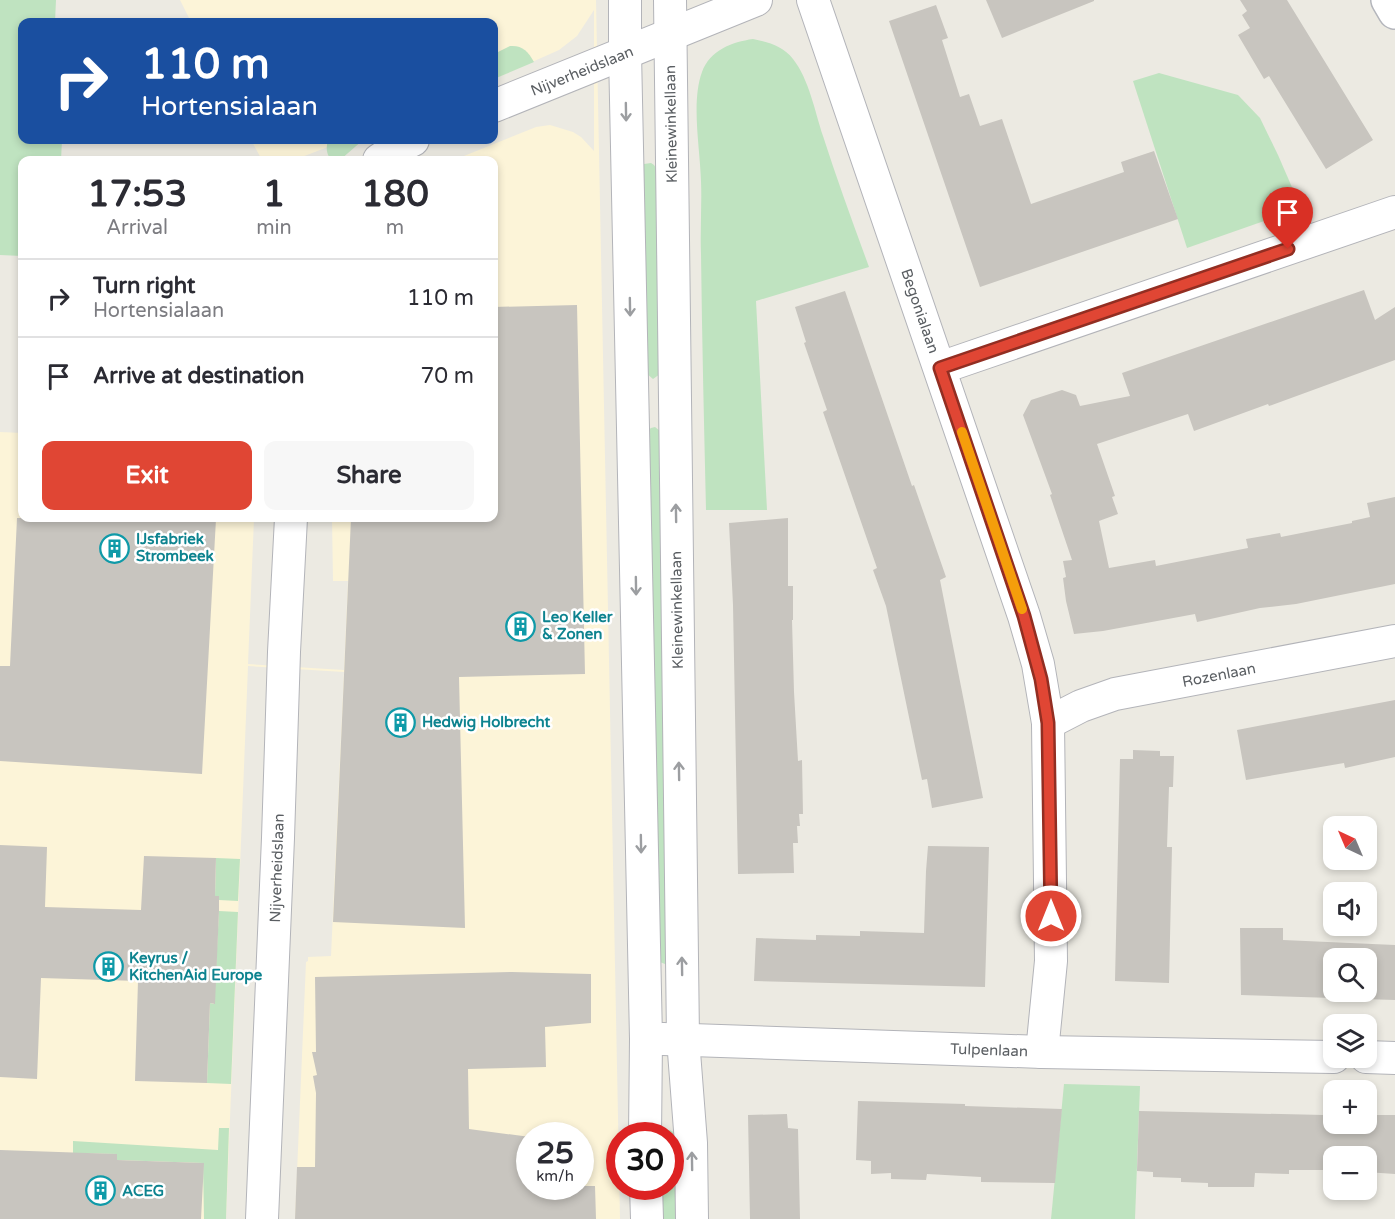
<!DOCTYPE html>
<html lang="en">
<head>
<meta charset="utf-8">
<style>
  :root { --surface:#fff; --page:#f7f7f7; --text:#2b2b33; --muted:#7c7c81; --line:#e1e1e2; --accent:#e04634 }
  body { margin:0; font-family:"Varela Round",sans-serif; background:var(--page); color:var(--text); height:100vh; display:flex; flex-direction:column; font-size:22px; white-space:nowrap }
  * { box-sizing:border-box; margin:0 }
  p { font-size:20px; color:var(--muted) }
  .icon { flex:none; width:33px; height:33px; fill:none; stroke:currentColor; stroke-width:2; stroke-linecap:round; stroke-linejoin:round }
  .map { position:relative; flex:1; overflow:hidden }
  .sheet { position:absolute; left:18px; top:156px; width:480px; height:366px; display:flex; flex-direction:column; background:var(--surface); border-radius:12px; box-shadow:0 3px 9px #0003 }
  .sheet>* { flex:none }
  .guide { position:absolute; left:18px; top:18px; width:480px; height:126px; border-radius:12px; box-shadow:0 3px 9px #0003; background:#1a4fa0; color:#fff; overflow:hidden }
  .needle { width:39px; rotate:316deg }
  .fabs { position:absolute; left:1323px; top:816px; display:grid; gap:12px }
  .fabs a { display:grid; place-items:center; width:54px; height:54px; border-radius:12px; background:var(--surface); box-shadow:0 3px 9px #0003; font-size:30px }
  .speed { position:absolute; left:516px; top:1122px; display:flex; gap:12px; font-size:30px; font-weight:700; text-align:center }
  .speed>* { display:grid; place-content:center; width:78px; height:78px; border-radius:50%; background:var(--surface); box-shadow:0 3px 9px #0003; line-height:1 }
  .speed small { font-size:15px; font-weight:400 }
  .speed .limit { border:9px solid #d22; background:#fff; color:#111 }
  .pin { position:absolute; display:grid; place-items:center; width:51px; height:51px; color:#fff; margin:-62px -26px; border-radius:50% 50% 50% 0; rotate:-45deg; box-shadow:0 0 6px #0007 }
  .pin .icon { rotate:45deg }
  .me { position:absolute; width:66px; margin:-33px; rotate:0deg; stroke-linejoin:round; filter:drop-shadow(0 0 4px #0008) }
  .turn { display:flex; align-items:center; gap:21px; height:126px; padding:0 24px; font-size:27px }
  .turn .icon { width:78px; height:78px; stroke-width:2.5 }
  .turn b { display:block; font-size:42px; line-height:51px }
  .eta { display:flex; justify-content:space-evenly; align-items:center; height:102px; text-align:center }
  .eta b { font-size:36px; font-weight:700; line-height:42px }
  .cta { display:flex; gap:12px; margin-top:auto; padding:12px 24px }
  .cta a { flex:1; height:69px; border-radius:12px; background:var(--accent); color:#fff; font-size:24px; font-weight:700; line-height:69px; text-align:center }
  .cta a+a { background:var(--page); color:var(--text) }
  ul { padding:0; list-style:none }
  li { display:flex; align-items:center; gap:18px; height:78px; padding:0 24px; border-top:2px solid var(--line) }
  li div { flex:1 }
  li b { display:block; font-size:22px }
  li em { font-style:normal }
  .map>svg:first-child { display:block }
</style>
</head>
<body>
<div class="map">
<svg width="1395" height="1219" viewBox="0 0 1395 1219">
  <rect width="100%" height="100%" fill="#eceae2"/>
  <g fill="#fcf4d8" fill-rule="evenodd">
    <path d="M180,0H596L620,1219H295L306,962L308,961V957L331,956L344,672L248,666L226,1219H0V432L22,433V518H254L248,664L344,670L348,581H333L332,518H494V160H454L536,127L550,125L573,132L581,137L594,151V10L577,36L559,50L494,79V22H191ZM530,1136H580V1186H530Z"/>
    <polygon points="251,140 346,140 294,160 262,160"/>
  </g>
  <g fill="#bfe3c0">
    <polygon points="0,0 56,0 55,22 22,22 22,140 62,140 61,160 22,160 22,256 0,255"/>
    <path d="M753,39C768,42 783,46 793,59C809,79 815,112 823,136C837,180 853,223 869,267L756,301L767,510H706C704,424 702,339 701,254C700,230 702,205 701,181C700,148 691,102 702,72C710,50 732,42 753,39Z"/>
    <path d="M510,46C522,45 528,51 534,62L494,79V54Z"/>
    <polygon points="1159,73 1238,95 1260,118 1278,155 1301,208 1187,248 1133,81"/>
    <path d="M328,140H363L340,160H331C326,153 326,148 328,140Z"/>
    <polygon points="651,163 654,165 657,170 660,374 653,379 646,373 642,166 644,164"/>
    <polygon points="655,427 660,431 668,963 665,964 660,962 647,431 651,428"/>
    <polygon points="216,858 240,859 238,901 219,900 219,896 215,896"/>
    <polygon points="219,911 238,912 231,1084 207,1083 210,1003 214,1004"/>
    <polygon points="1064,1084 1140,1086 1135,1219 1051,1219"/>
    <polygon points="219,1128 229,1128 226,1219 204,1219 203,1163 117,1160 117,1154 73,1153 73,1141 218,1150"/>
    <polygon points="667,1130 670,1130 675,1133 678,1219 663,1219 662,1187 670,1186 670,1136 661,1136 663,1132"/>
  </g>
  <g fill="#c8c5bf" fill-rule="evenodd">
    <polygon points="986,0 1094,0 1094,1 1002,38"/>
    <polygon points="1240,0 1287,0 1373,140 1326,169 1269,76 1264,79 1238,35 1250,28 1242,15 1247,11"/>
    <polygon points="936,5 948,38 942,40 960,97 969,94 980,126 1002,119 1031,204 1124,172 1121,162 1154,151 1178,219 980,287 889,21"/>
    <polygon points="1364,290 1375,320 1395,307 1395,360 1269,406 1268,404 1194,431 1188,414 1097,444 1115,496 1112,497 1118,514 1099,521 1109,568 1155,560 1156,566 1248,548 1246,539 1280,533 1281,537 1352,523 1352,521 1370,517 1367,503 1395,497 1395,584 1296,604 1260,608 1197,622 1195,614 1103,631 1074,634 1066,601 1063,578 1066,577 1063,561 1072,560 1050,495 1052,494 1023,415 1031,400 1062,390 1076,395 1080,406 1130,396 1122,373"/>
    <polygon points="845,291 912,486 914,485 946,577 940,580 983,798 932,808 927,779 922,780 886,606 873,570 877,568 823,412 827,410 804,343 806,342 795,307"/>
    <polygon points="577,305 585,674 459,677 465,928 333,922 351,518 494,518 494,307"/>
    <polygon points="17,518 216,519 202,774 0,761 0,666 10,666"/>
    <polygon points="788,518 788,586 793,586 793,620 792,620 794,692 798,761 802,760 803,814 799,814 800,826 797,826 798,843 793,843 794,873 738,874 733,605 729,523"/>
    <polygon points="1395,700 1395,757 1345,768 1344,763 1246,780 1237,730"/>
    <polygon points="1133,750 1160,751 1160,756 1174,756 1173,787 1169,787 1167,847 1172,847 1169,983 1115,981 1120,759 1133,759"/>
    <polygon points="0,845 47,847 45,907 141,910 144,856 216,858 215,896 219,896 219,911 215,1004 210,1003 207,1083 135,1081 138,981 41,978 37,1079 0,1077"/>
    <polygon points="928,846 989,847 985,987 754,981 756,938 816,940 816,935 860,936 860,931 924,933 926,871"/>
    <path d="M1240,928H1283V940L1395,945V1000L1241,995ZM1334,958H1366V992H1334Z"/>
    <polygon points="512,972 591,974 591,1023 545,1027 546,1067 468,1069 469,1129 530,1137 530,1186 595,1186 596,1219 295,1219 297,1167 315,1167 316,1093 313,1076 317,1075 312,1052 316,1052 315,977"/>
    <polygon points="858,1101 965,1104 965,1106 1062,1109 1055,1183 981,1182 981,1177 927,1174 926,1180 891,1179 891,1173 871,1174 871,1161 856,1160"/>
    <polygon points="1139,1111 1324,1115 1324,1114 1334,1114 1334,1124 1366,1124 1366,1115 1395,1115 1395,1174 1366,1172 1366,1156 1334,1156 1334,1170 1289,1170 1289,1174 1255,1173 1254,1187 1208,1187 1208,1183 1181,1182 1181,1178 1153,1177 1153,1172 1137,1171"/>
    <polygon points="787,1114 788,1128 798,1129 800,1219 750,1219 748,1115"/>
    <polygon points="0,1150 117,1154 117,1160 204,1163 201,1219 0,1219"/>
  </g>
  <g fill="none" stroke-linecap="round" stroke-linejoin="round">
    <defs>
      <g id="minor">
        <polyline points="625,0 625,53 646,1039 645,1136"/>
        <polyline points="670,0 683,1039 691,1143 692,1219"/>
        <polyline points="813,0 1024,616 1038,664 1048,723 1051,961 1042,1052"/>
        <polyline points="494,106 756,0"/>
        <polyline points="379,160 397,148 413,140"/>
        <polyline points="940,368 1395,212"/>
        <polyline points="1048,723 1081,706 1115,694 1395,641"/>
        <polyline points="663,1039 1042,1052 1334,1057"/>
        <polyline points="1366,1057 1395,1058"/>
        <polyline points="646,1186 647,1219"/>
        <polyline points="262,1219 278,838 284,652 291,518"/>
      </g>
      <polyline id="secondary" points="1388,0 1395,12"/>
    </defs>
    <use href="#minor" stroke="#b3b4b9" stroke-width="34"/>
    <use href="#secondary" stroke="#b4b6bc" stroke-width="36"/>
    <use href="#minor" stroke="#fff" stroke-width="32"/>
    <use href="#secondary" stroke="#fff" stroke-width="33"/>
  </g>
  <defs><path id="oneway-shaft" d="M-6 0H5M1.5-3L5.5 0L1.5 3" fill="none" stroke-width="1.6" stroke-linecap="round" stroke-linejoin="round" transform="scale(1.5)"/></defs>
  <g stroke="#9c9ea1">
    <use href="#oneway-shaft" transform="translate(626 112) rotate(89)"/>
    <use href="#oneway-shaft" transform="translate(630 307) rotate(89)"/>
    <use href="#oneway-shaft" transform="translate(676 513) rotate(-91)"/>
    <use href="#oneway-shaft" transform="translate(636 586) rotate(89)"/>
    <use href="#oneway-shaft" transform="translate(679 771) rotate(-91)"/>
    <use href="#oneway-shaft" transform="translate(641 844) rotate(89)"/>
    <use href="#oneway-shaft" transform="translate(682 966) rotate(-91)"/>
    <use href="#oneway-shaft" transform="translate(692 1161) rotate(-91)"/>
  </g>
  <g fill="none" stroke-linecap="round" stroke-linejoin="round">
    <defs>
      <polyline id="route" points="1051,916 1048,723 1041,679 1024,616 940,368 1288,249"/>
    </defs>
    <use href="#route" stroke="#922e22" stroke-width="15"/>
    <use href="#route" stroke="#e04634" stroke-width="10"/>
    <polyline stroke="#f59e0b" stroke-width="10" points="962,432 1022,609"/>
  </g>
  <defs>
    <symbol id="building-ring" viewBox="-11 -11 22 22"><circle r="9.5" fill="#fff" stroke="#0f9aa8" stroke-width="1.5"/><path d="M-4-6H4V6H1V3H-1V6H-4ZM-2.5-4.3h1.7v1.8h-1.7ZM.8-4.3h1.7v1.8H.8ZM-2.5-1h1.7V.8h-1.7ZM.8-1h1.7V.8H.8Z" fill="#0f9aa8"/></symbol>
  </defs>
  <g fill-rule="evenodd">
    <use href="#building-ring" x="98" y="532" width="33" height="33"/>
    <use href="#building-ring" x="504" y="610" width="33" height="33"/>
    <use href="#building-ring" x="384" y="706" width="33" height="33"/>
    <use href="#building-ring" x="92" y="950" width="33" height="33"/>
    <use href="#building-ring" x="84" y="1174" width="33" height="33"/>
  </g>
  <g text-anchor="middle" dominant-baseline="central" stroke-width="5" stroke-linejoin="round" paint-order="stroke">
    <g font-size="15" fill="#5a5e62" stroke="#fff">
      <text transform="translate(582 71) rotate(-22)">Nijverheidslaan</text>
      <text transform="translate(671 124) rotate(-91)">Kleinewinkellaan</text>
      <text transform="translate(920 311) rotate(71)">Begonialaan</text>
      <text transform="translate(677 610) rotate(-91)">Kleinewinkellaan</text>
      <text transform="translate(1219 675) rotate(-11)">Rozenlaan</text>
      <text transform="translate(277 868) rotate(-88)">Nijverheidslaan</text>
      <text transform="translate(989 1050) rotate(2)">Tulpenlaan</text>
    </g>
    <g font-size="15" font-weight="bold" fill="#0d838f" stroke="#fff" text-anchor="start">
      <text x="136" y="539">IJsfabriek<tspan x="136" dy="17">Strombeek</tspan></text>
      <text x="542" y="617">Leo Keller<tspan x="542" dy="17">&amp; Zonen</tspan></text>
      <text x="422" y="722">Hedwig Holbrecht</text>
      <text x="129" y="958">Keyrus /<tspan x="129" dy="17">KitchenAid Europe</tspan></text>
      <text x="122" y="1191">ACEG</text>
    </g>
  </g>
</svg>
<div class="fabs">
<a><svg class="needle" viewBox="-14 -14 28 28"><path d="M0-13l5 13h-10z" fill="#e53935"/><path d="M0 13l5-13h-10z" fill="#7c7c81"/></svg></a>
<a><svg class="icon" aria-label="sound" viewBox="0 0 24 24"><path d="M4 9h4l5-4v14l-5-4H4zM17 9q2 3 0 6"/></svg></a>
<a><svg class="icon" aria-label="search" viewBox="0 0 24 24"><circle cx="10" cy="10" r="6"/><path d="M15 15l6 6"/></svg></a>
<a><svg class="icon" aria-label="layers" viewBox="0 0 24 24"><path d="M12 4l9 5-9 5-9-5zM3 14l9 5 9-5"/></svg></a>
<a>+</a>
<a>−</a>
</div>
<div class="speed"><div>25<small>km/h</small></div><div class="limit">30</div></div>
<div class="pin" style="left:1288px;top:249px;background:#d93025"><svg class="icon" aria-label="arrive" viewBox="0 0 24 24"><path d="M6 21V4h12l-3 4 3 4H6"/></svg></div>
<svg class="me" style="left:1051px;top:916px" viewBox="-20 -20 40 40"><circle r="17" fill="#e04634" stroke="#fff" stroke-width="3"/><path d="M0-11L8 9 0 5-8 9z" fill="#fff"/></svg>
<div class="guide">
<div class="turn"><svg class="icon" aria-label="right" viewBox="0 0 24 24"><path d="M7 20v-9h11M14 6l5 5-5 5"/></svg><div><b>110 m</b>Hortensialaan</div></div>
</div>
<section class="sheet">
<div class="eta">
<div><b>17:53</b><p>Arrival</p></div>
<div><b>1</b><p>min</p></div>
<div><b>180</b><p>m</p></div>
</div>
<ul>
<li><svg class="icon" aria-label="right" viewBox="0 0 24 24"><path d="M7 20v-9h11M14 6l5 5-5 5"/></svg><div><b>Turn right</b><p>Hortensialaan</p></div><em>110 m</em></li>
<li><svg class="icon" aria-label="arrive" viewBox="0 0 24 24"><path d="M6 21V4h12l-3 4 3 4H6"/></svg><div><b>Arrive at destination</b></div><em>70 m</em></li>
</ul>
<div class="cta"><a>Exit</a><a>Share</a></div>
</section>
</div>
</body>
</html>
